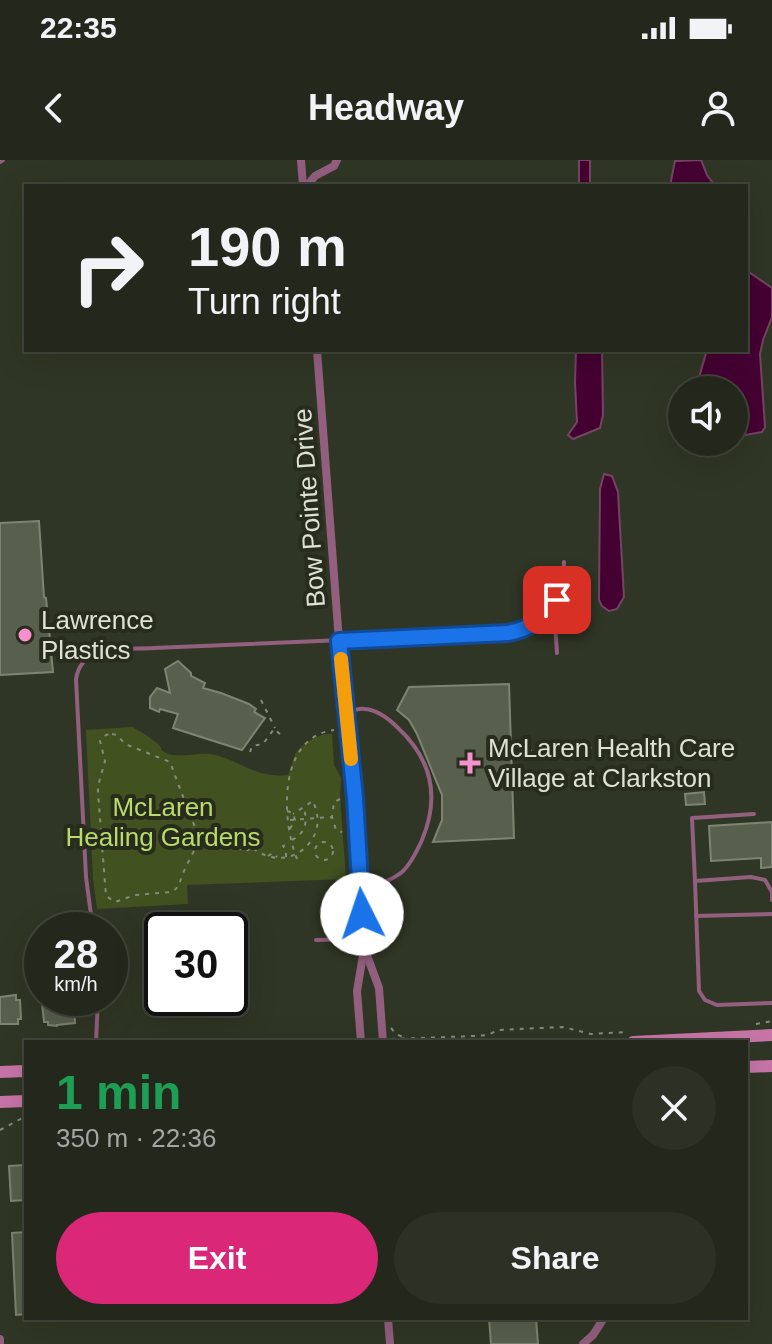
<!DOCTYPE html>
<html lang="en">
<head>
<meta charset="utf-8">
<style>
  :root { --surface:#24281c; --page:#2c3025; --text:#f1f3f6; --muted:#a3a6a3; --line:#41443b; --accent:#db2777 }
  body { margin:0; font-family:Arial,sans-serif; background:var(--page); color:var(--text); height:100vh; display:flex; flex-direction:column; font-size:30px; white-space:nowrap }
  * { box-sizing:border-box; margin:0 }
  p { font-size:26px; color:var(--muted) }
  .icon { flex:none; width:44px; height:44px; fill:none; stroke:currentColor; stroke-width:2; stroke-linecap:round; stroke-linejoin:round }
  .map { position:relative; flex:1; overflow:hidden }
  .side { position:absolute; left:24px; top:880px; width:724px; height:280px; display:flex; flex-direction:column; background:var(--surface); border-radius:0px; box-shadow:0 8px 32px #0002,0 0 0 2px var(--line) }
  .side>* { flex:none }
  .top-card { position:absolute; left:24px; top:24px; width:724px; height:168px; border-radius:0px; box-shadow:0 8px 32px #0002,0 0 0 2px var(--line); background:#24281c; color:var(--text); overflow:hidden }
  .tools { position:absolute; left:668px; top:216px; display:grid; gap:16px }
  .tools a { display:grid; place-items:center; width:80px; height:80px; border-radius:50%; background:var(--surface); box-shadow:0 8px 32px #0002,0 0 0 2px var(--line); font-size:40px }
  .speed { position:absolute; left:24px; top:752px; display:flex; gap:16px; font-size:40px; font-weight:700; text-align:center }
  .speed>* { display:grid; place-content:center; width:104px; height:104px; border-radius:50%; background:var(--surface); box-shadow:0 8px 32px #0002,0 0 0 2px var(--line); line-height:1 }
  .speed small { font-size:20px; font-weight:400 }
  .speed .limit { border:4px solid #111; border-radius:12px; background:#fff; color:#111 }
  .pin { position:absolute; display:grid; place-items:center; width:68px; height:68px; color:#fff; margin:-34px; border-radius:16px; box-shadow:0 4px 12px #0006 }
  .me { position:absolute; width:88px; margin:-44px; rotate:356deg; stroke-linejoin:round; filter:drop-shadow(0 0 6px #0008) }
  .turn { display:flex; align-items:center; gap:28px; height:168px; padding:0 32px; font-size:36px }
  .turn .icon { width:104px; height:104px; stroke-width:2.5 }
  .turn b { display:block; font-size:56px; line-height:68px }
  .round { display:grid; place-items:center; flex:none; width:84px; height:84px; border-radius:42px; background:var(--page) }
  .head { display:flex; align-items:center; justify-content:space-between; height:136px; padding:0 32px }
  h1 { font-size:48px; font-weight:600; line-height:60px; color:#1e9e55 }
  .button { display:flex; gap:16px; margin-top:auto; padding:16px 32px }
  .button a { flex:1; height:92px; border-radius:48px; background:var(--accent); color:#fff; font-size:32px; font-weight:600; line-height:92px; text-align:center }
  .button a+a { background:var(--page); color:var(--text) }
  .status { display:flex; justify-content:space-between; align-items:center; height:56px; padding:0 40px; background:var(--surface); direction:ltr }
  .status svg { height:22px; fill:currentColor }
  header { display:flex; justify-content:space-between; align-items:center; height:104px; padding:0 32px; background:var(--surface); font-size:36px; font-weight:600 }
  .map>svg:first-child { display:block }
</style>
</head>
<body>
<div class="status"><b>22:35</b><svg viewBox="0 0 49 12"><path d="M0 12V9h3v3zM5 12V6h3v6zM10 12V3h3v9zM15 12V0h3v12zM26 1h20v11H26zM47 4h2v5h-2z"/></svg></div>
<header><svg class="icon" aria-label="back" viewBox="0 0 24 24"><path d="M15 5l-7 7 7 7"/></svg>Headway<svg class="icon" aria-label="person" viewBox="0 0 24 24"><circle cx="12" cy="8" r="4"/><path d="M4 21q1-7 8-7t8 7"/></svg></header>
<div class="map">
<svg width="772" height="1184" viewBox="0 0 772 1184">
  <rect width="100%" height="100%" fill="#303625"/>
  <path fill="#425120" d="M132,567C140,571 151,578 158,584C165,591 157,588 166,593C179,599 196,592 210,594C240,599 254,619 288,615C291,608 293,597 297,591C305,581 321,573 332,574L334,605L341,618L340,636L346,719L187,725L188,744L97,749L93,719L86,570Z"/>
  <g fill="#450032" stroke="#734463" stroke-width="2">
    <rect x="579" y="0" width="11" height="26"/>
    <polygon points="701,0 707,15 715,26 670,26 675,1"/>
    <polygon points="746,110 772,128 772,157 763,180 760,194 765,267 762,272 745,275 734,269 734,230 700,230 700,214 707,190 746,190"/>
    <polygon points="576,190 602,190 603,255 600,268 573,279 568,275 577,262 575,222"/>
    <polygon points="604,314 612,316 618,332 624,437 617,449 609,451 602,446 599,440 600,329"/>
  </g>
  <g fill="#585f4d" stroke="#7d8470" stroke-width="2">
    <polygon points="39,361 44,437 46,438 53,512 0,515 0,363"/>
    <polygon points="178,501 191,513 191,516 205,523 203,528 221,533 249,544 256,549 254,552 265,558 242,590 173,568 178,554 160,549 159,552 150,548 150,537 157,528 170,533 165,509"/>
    <polygon points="509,524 514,678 433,682 442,660 442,635 417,574 409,560 397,550 409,527"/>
    <polygon points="704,632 705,644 686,645 685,634"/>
    <polygon points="772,662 772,707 761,708 761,698 711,701 709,666"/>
    <polygon points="16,835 16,840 20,840 21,859 18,859 18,864 0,864 0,837"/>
    <polygon points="52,838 59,839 59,841 74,839 75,863 57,865 57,866 48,865 48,862 44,862 42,843 52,842"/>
    <polygon points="26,1005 26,1040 11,1041 9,1006"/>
    <polygon points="26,1072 26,1154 16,1155 12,1073"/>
    <polygon points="489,1158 536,1158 538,1184 491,1184"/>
  </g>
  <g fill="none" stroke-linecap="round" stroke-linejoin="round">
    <g stroke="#868b7d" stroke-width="2" stroke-dasharray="4 6" stroke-linecap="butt">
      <polyline points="261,540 275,568"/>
      <path d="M112,574L117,575L125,584L170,602C176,618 182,634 188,650C191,661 199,670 197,681C195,692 188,701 184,711C180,720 180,727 172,732L135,735L115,742L106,736L98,633V626L105,601L100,581L106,575Z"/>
      <polyline points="528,591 625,586"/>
      <polyline points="250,592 252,586 263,584 274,569 280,574"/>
      <polyline points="340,639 334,642 332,657 336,670 342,672"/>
      <polyline points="287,651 293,653 295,660 290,669"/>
      <polyline points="290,660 332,657"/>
      <path d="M198,671C210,672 226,672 237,676C245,679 250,687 257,691C277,704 301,698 313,678C320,665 318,653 313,641L293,654"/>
      <polyline points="240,677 238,685 241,690 246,691 251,688"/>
      <path d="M292,680C305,673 308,663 304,649"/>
      <circle cx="324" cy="691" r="9"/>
      <polyline points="268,696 273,693 277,697"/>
      <polyline points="286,697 286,690 283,686 291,684"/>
      <path d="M297,699C281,659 278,577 334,570"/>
      <polyline points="756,864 772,861"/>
      <polyline points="391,868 396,874 405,878"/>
      <polyline points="391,879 474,876 488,875 498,870 563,867 591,874 626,872"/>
      <polyline points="334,882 352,880"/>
      <polyline points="0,970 26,956"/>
    </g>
    <g stroke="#925f7e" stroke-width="4">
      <polyline points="0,2 3,0"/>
      <polyline points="554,448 557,493"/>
      <path d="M346,551C352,551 360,548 365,549C377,550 389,559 397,567C432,599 440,637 422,680C417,691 411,704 402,712C391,721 376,725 362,729"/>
      <polyline points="754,654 692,658 695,721 751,717 765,720 772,732 772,740"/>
      <polyline points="695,721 699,831 705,840 717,845 772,843"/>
      <polyline points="696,756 772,754"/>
      <path d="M93,770L86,717L76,519C82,482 126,490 154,488L508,473C547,465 564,440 564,402"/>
      <polyline points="316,780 362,779"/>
      <polyline points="96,882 98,838"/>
    </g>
    <g stroke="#925f7e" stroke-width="8">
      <polyline points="301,0 303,26"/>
      <polyline points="307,26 315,16 334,6 337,0"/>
      <polyline points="317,190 339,481 355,638 364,789 357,831 361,882"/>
      <polyline points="365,790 379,828 383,882"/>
      <polyline points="388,1158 390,1184"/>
      <polyline points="0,1179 0,1184"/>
      <polyline points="583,1184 593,1175 604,1158"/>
    </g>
    <g stroke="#c775a7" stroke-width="12">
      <polyline points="633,882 772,875"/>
      <polyline points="746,907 772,906"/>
      <polyline points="0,912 26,911"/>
      <polyline points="0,942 26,941"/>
    </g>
  </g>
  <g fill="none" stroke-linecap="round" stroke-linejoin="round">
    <defs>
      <path id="route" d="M362,754L355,638L339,481L508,473C529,469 546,459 557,440"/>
    </defs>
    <use href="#route" stroke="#114b97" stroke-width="20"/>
    <use href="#route" stroke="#1a73e8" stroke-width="14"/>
    <polyline stroke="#f59e0b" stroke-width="14" points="341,499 351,599"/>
  </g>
  <g fill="#f690cf" stroke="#272c1c" stroke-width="3">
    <circle cx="25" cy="475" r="8"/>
    <path d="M466 591h8v8h8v8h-8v8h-8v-8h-8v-8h8z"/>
  </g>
  <g text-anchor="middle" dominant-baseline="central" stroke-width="8" stroke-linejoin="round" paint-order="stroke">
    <g font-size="26" fill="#dde1d6" stroke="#272c1c">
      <text transform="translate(309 348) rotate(-94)">Bow Pointe Drive</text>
    </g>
    <g font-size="26" fill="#dde1d6" stroke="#272c1c" text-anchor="start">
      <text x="41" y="460">Lawrence<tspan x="41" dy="30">Plastics</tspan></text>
      <text x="488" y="588">McLaren Health Care<tspan x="488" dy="30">Village at Clarkston</tspan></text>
    </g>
    <g font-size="26" fill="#b8db6a" stroke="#272c1c">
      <text x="163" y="647">McLaren<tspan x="163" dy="30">Healing Gardens</tspan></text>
    </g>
  </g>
</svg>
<div class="tools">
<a><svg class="icon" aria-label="sound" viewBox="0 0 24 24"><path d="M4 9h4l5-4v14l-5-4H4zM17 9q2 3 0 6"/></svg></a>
</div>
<div class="speed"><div>28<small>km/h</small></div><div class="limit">30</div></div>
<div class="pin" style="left:557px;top:440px;background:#d93025"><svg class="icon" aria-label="arrive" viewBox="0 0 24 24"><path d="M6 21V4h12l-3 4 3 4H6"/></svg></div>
<svg class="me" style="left:362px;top:754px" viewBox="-20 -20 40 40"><circle r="19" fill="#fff"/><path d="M0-13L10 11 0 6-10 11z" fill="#1a73e8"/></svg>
<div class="top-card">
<div class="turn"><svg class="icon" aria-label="right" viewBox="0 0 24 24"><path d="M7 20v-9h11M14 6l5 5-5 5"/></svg><div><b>190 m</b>Turn right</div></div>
</div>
<section class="side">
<div class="head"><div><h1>1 min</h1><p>350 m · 22:36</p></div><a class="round"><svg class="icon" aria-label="close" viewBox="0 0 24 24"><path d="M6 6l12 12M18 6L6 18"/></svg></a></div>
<div class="button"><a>Exit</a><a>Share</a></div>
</section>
</div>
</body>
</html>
